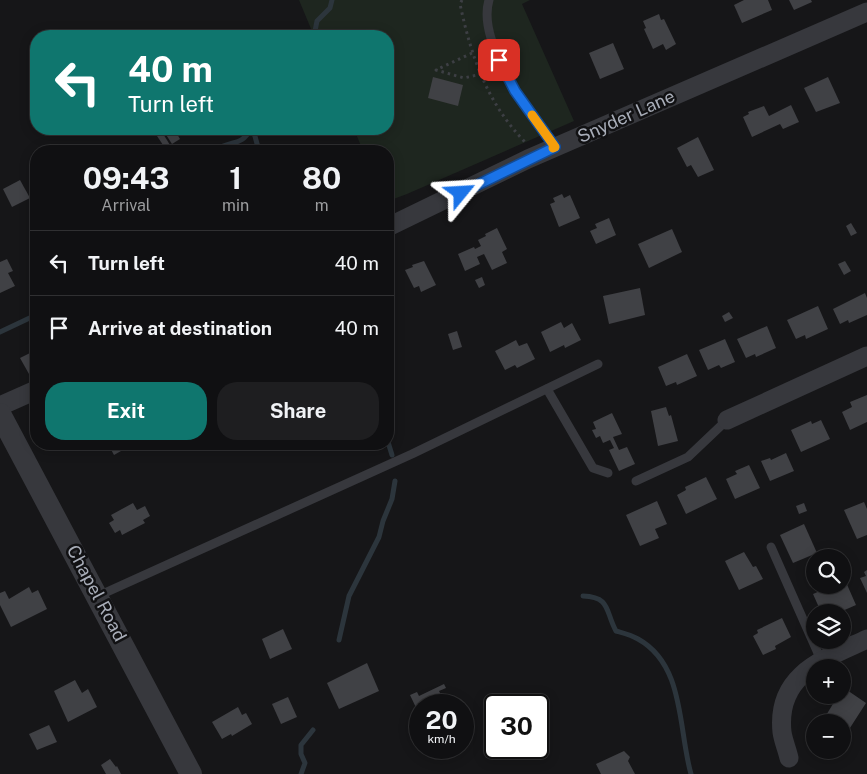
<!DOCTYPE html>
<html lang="en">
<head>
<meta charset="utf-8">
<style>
  :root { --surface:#101012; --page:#1e1e20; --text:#f1f3f6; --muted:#9c9d9f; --line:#303032; --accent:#0f766e }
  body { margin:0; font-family:"Public Sans",sans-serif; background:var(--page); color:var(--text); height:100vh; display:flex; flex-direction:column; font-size:19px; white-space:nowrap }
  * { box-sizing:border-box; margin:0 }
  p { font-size:16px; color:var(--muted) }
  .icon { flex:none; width:28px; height:28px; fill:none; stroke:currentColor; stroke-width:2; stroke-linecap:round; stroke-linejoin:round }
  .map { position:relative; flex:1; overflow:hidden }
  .side { position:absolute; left:30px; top:145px; width:364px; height:305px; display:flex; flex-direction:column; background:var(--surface); border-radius:20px; box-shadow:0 2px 12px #0003,0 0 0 1px var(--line) }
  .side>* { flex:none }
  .banner { position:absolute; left:30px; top:30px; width:364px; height:105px; border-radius:20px; box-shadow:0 2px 12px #0003,0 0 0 1px var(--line); background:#0f766e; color:#fff; overflow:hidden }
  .controls { position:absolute; left:806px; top:549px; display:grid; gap:10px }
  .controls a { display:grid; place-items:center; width:45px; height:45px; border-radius:50%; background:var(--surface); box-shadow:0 2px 12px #0003,0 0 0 1px var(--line); font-size:25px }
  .speed { position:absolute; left:409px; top:694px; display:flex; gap:10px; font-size:25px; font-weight:700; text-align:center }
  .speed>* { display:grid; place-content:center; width:65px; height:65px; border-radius:50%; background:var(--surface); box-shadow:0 2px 12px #0003,0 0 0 1px var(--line); line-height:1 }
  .speed small { font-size:12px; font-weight:400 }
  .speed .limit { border:2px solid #111; border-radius:8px; background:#fff; color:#111 }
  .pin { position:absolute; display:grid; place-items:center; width:42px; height:42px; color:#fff; margin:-21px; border-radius:10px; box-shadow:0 2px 8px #0006 }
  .me { position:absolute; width:55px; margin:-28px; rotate:63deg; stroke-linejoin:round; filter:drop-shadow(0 0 4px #0008) }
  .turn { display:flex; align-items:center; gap:18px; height:105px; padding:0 15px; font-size:22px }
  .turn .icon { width:65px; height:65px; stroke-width:2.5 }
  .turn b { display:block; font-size:35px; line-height:42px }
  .eta { display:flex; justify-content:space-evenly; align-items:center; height:85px; text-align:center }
  .eta b { font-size:30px; font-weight:700; line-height:35px }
  .action { display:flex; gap:10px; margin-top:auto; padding:10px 15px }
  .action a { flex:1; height:58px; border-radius:20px; background:var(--accent); color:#fff; font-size:20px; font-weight:700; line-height:58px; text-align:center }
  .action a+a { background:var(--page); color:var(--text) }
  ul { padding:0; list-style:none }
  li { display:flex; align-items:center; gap:15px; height:65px; padding:0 15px; border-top:1px solid var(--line) }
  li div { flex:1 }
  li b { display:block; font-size:19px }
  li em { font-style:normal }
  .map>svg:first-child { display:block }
</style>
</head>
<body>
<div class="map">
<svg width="867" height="774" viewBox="0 0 867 774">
  <rect width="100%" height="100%" fill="#161618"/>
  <polygon fill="#1e261f" points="299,0 530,0 522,4 574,121 407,194 388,201 388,151 363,151 354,129 388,129 388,36 314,36"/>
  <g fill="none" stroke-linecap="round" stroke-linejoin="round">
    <g stroke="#2c353c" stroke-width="5">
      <polyline points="314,36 317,21 330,8 332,0"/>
      <polyline points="253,129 259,151"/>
      <path d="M214,151C227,140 243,147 250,129"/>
      <polyline points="0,332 36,315"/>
      <polyline points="388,442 392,455"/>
      <path d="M583,596C611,597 605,611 616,631C623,633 631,635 638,639C685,665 678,729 691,774"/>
      <polyline points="339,640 349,596 379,537 383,521 392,499 395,481"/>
      <polyline points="301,774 305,763 301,754 301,745 313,730"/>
    </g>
  </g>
  <g fill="#404145">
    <polygon points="744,0 768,0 772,10 742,23 734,5"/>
    <polygon points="789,0 811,0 812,2 794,10"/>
    <polygon points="659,14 661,20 664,19 676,44 666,50 663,44 653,49 644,29 646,28 643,21"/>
    <polygon points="613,43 624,69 600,79 589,53"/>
    <polygon points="433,77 463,85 458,106 428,98"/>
    <polygon points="828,77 840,103 816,112 804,88"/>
    <polygon points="791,105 799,122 783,129 780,124 752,137 743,117 749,114 748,112 764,106 769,116"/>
    <polygon points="166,129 174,129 180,139 172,144 163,130"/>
    <polygon points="162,132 170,145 165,148 157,136"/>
    <polygon points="698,137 714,170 698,177 691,165 687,167 677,148"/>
    <polygon points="20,180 30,198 12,207 3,189"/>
    <polygon points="562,194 564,198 570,195 580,218 559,227 550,204 555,202 553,198"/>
    <polygon points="609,218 616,235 596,244 590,231 597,228 595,224"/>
    <polygon points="851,223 857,233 851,236 846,226"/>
    <polygon points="497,228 507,249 502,252 507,263 492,270 484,254 477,257 480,264 465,271 458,254 474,247 475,249 481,246 478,240 486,236 485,234"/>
    <polygon points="672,229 682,252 649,268 638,244"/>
    <polygon points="7,259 13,271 8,273 15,286 0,293 0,262"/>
    <polygon points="424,261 436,285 421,292 419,286 414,288 405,270 413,267 412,265"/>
    <polygon points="845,261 851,271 844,275 838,264"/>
    <polygon points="482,277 485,285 479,288 475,280"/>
    <polygon points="640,288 645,315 609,324 603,296"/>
    <polygon points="865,293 867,298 867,315 849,323 848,320 840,324 833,309"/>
    <polygon points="818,306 828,329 806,339 805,335 796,339 787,320"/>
    <polygon points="729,312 733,318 725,322 722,316"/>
    <polygon points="561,322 564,328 572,323 581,340 565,348 564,345 550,352 541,332"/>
    <polygon points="767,326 776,348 756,357 755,354 746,358 737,339"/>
    <polygon points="457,331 462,347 453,350 448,334"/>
    <polygon points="725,339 735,362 721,368 719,365 708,370 699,350"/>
    <polygon points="516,340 519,346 527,343 535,359 517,368 515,365 505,370 495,351"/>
    <polygon points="36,350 36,371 29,374 20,358"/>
    <polygon points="687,354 697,376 677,385 676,382 666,386 658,367"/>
    <polygon points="867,395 867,422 850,430 842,412 852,407 850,402"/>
    <polygon points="666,407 669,416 671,415 678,441 658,446 651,411"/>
    <polygon points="612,413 622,434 613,437 619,450 627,447 635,464 619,471 609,450 614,448 610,440 603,443 600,436 596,438 592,430 596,429 593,422"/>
    <polygon points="821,420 830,439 801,452 791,430 811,421 812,424"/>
    <polygon points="108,444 129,444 127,445 128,447 114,455"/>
    <polygon points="786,453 794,471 770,481 761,461 770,458 771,460"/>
    <polygon points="749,465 760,488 735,499 726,479 737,474 735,471"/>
    <polygon points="706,477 717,499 686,514 677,495 686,490 685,487"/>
    <polygon points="657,501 667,524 655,529 659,538 640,546 626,515"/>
    <polygon points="864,502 867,509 867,535 857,539 844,510"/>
    <polygon points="133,503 137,510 145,506 150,516 143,520 145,523 122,535 120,530 115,533 109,523 114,520 111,515"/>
    <polygon points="804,503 807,511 799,514 796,506"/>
    <polygon points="804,524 817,553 793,563 780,535"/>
    <polygon points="744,552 753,567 756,566 763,579 739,590 725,561"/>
    <polygon points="867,570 867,593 860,578 866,576 864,572"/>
    <polygon points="845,580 856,605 840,612 821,612 813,594 834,585 842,585 842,581"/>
    <polygon points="29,587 32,593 38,590 47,609 11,627 0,605 0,593 5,591 9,599"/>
    <polygon points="782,618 791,637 775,646 776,649 763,655 753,636 758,633 757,630"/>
    <polygon points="283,629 292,649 270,659 262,639"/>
    <polygon points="367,663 379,691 339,709 327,683"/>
    <polygon points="75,680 82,693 88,689 97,707 68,722 54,691"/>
    <polygon points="444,684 446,688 439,691 442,697 445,696 449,705 420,705 420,716 410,695 417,692 419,696"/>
    <polygon points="844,688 866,703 848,731 842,728 842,722 833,722 825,717 836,699 838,701 840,695 842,695"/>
    <polygon points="288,697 297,717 281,724 272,704"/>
    <polygon points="238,707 242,715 246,713 252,724 232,736 231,734 222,739 212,722"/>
    <polygon points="49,725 57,742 37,750 29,734"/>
    <polygon points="624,751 630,757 628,761 635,774 601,774 596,764"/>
    <polygon points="110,759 116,767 117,766 121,774 106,774 101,765"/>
  </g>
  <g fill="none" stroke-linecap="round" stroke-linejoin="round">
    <g stroke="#3d3f44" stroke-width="3" stroke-dasharray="2.5 4" stroke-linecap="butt">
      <path d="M462,0L460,4C471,56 487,103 525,142"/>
      <polyline points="472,53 436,70 464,78 481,74"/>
    </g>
    <g stroke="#37383d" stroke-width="9">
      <path d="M489,0C476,43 531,113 555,147"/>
      <polyline points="547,389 593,468 608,473"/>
      <polyline points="636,481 688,457 727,420"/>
      <polyline points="771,547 821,660"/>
      <polyline points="98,596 412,454 598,364"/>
    </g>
    <g stroke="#37383d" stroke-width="19">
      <polyline points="388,227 528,159 867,12"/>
      <polyline points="0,406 36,390"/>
      <polyline points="727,420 867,356"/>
      <path d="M789,758C787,749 783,740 782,732C776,674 824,659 867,639"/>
    </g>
    <polyline stroke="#37383d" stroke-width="22" points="0,414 191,774"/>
  </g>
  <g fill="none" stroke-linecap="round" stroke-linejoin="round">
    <defs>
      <polyline id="route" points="461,193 555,147 515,91 499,60"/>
    </defs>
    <use href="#route" stroke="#114b97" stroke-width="12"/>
    <use href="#route" stroke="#1a73e8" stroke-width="9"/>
    <polyline stroke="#f59e0b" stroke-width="9" points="532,115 555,147 553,148"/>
  </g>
  <g text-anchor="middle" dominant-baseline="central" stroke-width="5" stroke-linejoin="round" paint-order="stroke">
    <g font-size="18" fill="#a8adb8" stroke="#111113">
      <text transform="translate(626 116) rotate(-24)">Snyder Lane</text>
      <text transform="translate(97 593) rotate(62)">Chapel Road</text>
    </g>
  </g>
</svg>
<div class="controls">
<a><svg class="icon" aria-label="search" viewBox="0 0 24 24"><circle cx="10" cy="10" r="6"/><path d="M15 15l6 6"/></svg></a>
<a><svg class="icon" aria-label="layers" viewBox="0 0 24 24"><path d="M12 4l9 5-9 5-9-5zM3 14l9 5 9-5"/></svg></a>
<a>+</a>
<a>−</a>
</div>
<div class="speed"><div>20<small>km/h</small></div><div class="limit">30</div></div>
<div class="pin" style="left:499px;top:60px;background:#d93025"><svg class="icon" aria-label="arrive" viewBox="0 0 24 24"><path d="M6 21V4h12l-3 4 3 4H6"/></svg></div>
<svg class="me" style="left:461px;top:193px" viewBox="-20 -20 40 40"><path d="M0-17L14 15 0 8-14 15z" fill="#1a73e8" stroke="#fff" stroke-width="4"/></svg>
<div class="banner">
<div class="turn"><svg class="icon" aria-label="left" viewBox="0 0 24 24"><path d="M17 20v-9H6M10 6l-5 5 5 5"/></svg><div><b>40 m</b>Turn left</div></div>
</div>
<section class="side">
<div class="eta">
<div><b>09:43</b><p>Arrival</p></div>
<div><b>1</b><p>min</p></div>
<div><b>80</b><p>m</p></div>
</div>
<ul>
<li><svg class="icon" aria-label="left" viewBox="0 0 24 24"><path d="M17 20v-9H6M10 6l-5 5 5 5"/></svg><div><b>Turn left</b></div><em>40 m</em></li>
<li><svg class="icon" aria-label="arrive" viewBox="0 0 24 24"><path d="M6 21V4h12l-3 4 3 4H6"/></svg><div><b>Arrive at destination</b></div><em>40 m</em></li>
</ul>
<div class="action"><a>Exit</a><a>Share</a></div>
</section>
</div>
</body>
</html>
